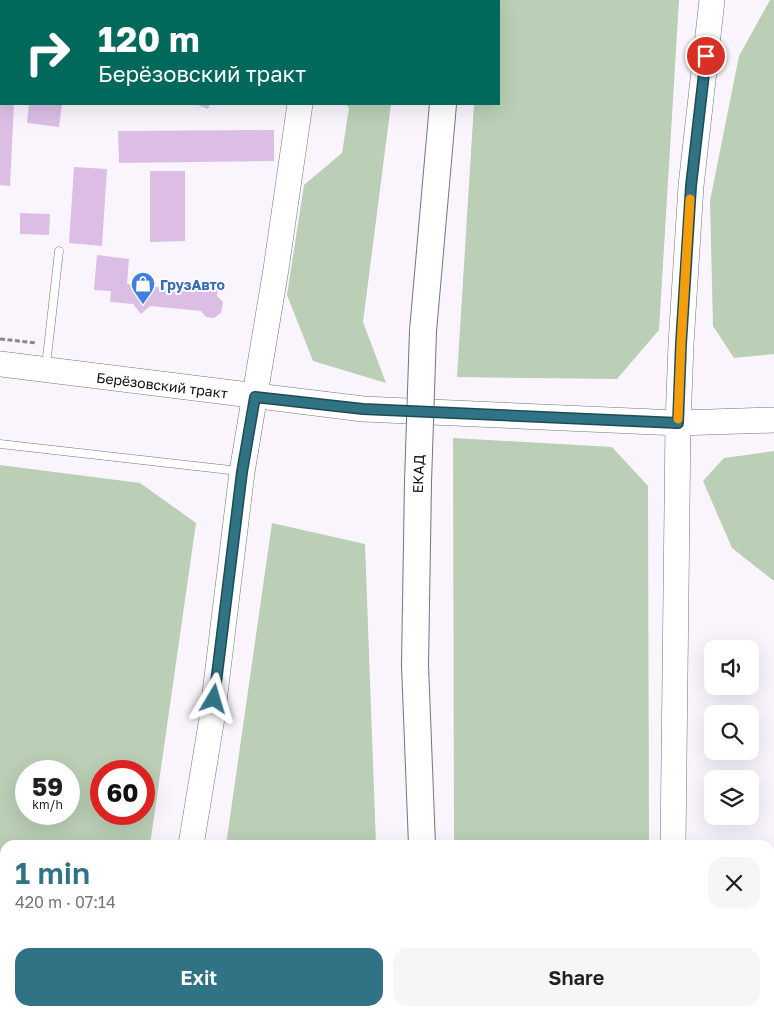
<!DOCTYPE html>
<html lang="en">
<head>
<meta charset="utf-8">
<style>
  :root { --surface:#fff; --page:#f6f6f6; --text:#202124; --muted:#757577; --accent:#307384 }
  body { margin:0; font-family:"Golos Text",sans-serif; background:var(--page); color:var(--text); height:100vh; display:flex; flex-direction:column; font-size:19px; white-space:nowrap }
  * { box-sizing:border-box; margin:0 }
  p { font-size:16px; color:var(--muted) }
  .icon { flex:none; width:28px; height:28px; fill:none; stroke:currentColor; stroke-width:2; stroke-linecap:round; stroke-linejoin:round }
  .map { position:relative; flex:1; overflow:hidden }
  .sheet { position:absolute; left:0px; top:840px; width:775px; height:176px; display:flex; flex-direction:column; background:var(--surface); border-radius:15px 15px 0 0; box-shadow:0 5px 20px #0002 }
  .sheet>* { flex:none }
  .top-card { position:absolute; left:0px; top:0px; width:500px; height:105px; box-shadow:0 5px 20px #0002; background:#00695c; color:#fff; overflow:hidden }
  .tools { position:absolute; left:704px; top:640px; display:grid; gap:10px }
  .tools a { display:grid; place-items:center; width:55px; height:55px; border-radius:10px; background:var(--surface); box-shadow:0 5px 20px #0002; font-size:25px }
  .speed { position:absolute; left:15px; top:760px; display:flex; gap:10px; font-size:25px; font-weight:700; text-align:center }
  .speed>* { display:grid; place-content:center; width:65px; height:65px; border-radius:50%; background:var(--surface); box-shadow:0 5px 20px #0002; line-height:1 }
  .speed small { font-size:12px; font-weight:400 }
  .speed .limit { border:8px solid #d22; background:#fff; color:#111 }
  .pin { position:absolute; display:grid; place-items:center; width:42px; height:42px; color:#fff; margin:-21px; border:2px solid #fff; border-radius:50%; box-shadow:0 1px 5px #0007 }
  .me { position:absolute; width:55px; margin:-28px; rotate:7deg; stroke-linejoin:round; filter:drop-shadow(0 0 4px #0008) }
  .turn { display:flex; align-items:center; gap:18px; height:105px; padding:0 15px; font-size:22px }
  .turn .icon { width:65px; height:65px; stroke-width:2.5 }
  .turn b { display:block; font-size:35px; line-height:42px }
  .round { display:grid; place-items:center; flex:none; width:52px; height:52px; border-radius:15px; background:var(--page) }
  .head { display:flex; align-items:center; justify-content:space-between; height:85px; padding:0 15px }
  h1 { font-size:30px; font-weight:600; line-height:38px; color:var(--accent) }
  .cta { display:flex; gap:10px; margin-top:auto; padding:10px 15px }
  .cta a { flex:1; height:58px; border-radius:15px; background:var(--accent); color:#fff; font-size:20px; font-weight:600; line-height:58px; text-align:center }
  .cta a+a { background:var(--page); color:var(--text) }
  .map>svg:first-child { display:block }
</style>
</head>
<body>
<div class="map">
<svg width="774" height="1016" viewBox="0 0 774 1016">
  <rect width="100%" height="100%" fill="#faf5fd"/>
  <g fill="#bacfb5" fill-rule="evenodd">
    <polygon points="482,0 679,0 659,330 617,379 457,377 474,104 499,104 499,1 481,1"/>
    <polygon points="770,0 774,0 774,354 734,358 713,326 710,201 739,56"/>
    <polygon points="346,104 391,104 363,322 386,383 313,361 287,295 304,185 342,153 349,108"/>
    <polygon points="453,438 612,447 648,486 649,845 454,845"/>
    <polygon points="774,451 774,581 732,548 703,481 724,458"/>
    <path d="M0,465L140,483L196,523L150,845H5V1011H127L126,1016H0ZM26,771H69V814H26ZM101,771H144V814H101Z"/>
    <polygon points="272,523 365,544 376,845 226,845"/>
    <polygon points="770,940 774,944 774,1016 692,1016 694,1011 770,1011"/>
    <polygon points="203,1011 382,1011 382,1016 202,1016"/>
    <polygon points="463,1011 627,1011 624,1016 463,1016"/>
  </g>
  <g fill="#dcbee5">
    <polygon points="0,104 14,104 10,186 0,185"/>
    <polygon points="29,104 62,104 59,127 27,123"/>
    <polygon points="195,104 210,104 208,109"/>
    <polygon points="274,130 274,161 119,163 118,131"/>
    <polygon points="74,167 107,169 102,246 69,243"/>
    <polygon points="150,171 185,171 185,241 150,242"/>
    <polygon points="20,213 50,214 49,235 20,234"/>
    <polygon points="97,255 129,259 127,284 189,290 202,280 219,283 217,296 223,302 221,313 214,318 206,317 201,311 150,306 141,314 133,304 110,302 111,291 94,290"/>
  </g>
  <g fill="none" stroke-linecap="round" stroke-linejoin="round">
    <defs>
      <g id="service">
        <polyline points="46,366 59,251"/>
        <polyline points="0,444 239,471"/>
      </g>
      <g id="primary">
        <polyline points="314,1 314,0"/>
        <polyline points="0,364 363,409 678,423 774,420"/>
        <polyline points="191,845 212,718 242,472 276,269 300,104"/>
        <polyline points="673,845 678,423 681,344 691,186 712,0"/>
        <polyline points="164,1016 165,1011"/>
        <polyline points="647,1016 649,1011"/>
      </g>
      <g id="trunk">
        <polyline points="455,1 455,0"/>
        <polyline points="423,331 443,104"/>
        <polyline points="418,482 415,665 422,845"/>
        <polyline points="436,1011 436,1016"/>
      </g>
    </defs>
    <use href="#service" stroke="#77737a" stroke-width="9"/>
    <use href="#primary" stroke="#77737a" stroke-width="26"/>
    <use href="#trunk" stroke="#77737a" stroke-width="28"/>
    <polyline stroke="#8a878d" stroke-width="3" stroke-dasharray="5 2.5" stroke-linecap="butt" points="0,339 37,343"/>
    <use href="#service" stroke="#fff" stroke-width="8"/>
    <use href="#primary" stroke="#fff" stroke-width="25"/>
    <use href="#trunk" stroke="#fff" stroke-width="26"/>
    <defs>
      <polyline id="trunk-bridge" points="418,482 423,331"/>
    </defs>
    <use href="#trunk-bridge" stroke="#77737a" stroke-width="28" stroke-linecap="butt"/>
    <use href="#trunk-bridge" stroke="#fff" stroke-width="26"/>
  </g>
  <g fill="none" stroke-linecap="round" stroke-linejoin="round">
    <defs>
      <polyline id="route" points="214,699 242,472 255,397 363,409 678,423 681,344 691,186 706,56"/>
    </defs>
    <use href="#route" stroke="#1f4b56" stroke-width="12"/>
    <use href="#route" stroke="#307384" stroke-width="9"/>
    <polyline stroke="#f59e0b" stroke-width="9" points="678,419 681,344 690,199"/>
  </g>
  <defs>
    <symbol id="shop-pin" viewBox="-11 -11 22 30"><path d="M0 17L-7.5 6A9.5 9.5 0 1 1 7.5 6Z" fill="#3f7fe0" stroke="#fff"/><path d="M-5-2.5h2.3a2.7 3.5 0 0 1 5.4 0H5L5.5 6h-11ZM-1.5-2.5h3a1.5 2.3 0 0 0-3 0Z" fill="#fff"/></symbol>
  </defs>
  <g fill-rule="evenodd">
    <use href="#shop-pin" x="129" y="270" width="28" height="38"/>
  </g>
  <g text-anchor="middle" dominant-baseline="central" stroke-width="4" stroke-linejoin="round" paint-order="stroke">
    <g font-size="14" font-weight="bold" fill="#366cbe" stroke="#fff" text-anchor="start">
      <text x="160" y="284">ГрузАвто</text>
    </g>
    <g font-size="14" fill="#0e0d0f" stroke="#fff">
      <text transform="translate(162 385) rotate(7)">Берёзовский тракт</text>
      <text transform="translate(418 474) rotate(-88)">ЕКАД</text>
    </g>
  </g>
</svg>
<div class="tools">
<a><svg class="icon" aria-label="sound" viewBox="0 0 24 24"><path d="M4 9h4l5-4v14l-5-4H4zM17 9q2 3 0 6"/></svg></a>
<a><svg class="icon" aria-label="search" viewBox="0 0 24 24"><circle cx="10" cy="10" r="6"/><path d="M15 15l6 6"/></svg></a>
<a><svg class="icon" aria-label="layers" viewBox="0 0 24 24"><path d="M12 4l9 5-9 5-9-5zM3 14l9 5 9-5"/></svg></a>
</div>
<div class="speed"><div>59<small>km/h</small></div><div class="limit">60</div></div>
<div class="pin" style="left:706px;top:56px;background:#d93025"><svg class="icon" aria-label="arrive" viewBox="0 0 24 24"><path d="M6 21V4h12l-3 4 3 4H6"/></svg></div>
<svg class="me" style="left:214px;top:699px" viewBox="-20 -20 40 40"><path d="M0-17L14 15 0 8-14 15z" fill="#307384" stroke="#fff" stroke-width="4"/></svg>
<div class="top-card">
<div class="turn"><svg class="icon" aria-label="right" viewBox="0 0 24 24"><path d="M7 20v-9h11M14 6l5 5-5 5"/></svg><div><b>120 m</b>Берёзовский тракт</div></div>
</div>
<section class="sheet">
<div class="head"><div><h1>1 min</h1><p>420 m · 07:14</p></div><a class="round"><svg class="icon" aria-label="close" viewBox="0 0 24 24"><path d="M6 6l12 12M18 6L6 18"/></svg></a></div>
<div class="cta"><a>Exit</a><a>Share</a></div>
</section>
</div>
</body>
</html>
